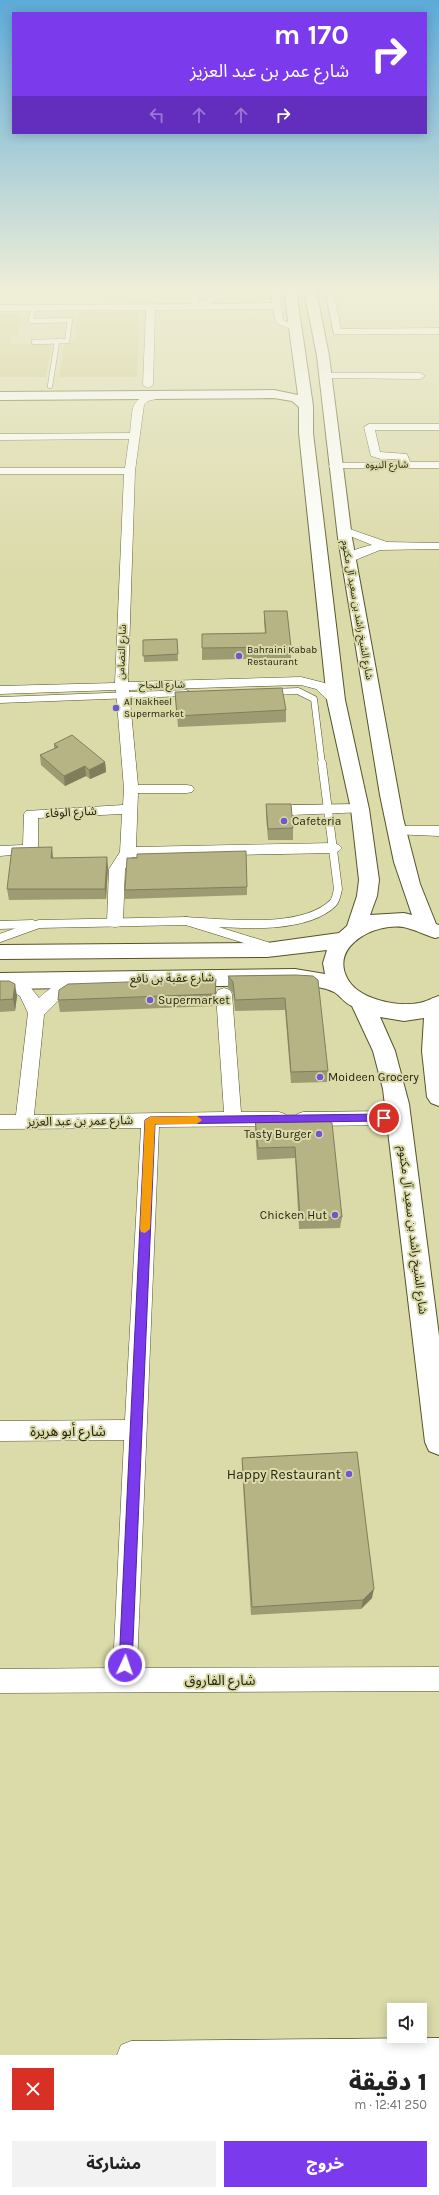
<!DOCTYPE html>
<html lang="ar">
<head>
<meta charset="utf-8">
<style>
  :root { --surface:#fff; --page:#f2f2f2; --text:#222; --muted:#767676; --accent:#7c3aed }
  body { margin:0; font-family:Karla,"Noto Sans Arabic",sans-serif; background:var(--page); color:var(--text); direction:rtl; height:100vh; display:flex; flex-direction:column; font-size:15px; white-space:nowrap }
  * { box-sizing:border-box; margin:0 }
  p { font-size:13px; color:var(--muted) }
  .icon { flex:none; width:22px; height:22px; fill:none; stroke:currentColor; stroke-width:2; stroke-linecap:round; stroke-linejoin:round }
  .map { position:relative; height:2055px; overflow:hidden; direction:ltr }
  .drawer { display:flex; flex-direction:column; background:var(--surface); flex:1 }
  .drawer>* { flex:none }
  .banner { position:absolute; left:12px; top:12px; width:415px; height:122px; border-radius:0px; box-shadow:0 2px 10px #0003; direction:rtl; background:#7c3aed; color:#fff; overflow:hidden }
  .buttons { position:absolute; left:387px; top:2003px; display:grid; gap:8px }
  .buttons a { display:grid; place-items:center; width:40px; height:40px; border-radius:0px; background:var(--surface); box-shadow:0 2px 10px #0003; font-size:20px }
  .pin { position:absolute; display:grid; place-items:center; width:34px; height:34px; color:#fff; margin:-17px; border:2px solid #fff; border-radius:50%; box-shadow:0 1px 4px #0007 }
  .me { position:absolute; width:44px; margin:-22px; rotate:3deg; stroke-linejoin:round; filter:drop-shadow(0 0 3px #0008) }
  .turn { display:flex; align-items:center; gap:14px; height:84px; padding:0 12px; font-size:18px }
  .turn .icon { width:52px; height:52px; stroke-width:2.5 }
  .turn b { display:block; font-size:28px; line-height:34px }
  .lanes { display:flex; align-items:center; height:38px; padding:0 12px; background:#0003; justify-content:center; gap:20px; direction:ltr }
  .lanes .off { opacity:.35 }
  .round { display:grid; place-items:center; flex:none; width:42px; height:42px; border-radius:0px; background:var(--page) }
  .overview { display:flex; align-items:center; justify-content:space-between; height:68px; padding:0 12px }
  h1 { font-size:24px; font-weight:800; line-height:30px }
  .button { display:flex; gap:8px; margin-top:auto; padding:8px 12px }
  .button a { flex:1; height:46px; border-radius:0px; background:var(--accent); color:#fff; font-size:16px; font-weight:800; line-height:46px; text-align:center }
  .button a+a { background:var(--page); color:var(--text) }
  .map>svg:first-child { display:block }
</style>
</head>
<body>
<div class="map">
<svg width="439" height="2055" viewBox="0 0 439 2055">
  <rect width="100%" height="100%" fill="#dbdaa9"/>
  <g fill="#cdca84">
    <polygon points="78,312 139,312 137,377 59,377 64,345 76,340"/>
    <polygon points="0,314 22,314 18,336 11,336 10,344 52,343 46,377 0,377"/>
  </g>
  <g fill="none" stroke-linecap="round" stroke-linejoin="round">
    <defs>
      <g id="lane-far2">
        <polyline points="33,308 31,321 70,320 67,341 34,342"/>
        <polyline points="50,386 57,342"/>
      </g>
      <g id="lane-far1">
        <polyline points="272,692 298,691 314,699 322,764"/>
        <polyline points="0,700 186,693"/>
      </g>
      <g id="lane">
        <path d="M186,921C225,923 303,933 333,903C336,900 337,894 338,889L322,763"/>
        <polyline points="0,925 32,924"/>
        <polyline points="0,938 39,924 186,921 267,946"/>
      </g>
      <g id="street">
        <polygon points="191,290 199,290 199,302 228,290 239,290 210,304 272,303 271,290 279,290 283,320 300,328 295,331 276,323 273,309 155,310 153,385 148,388 143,385 146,310 0,311 0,305 191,304"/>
        <polygon points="325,290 333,290 341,329 439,328 439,334 334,334"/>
        <polygon points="327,373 420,373 425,376 420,379 324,378 324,374"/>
        <path d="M160,392L165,395L164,397L148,401L144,405L135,471L128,682L301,677L325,683L343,700L336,704L331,703L316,689L301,685L129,690L138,785H187L192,786L194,789L192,792L187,793H138L136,847L334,843L339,845L342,848L339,851L334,853L132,857L125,869L123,922L121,926L115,927L109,926L107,922L109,869L120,852L122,814L38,818V850L35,853L0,856V846L23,845L24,814L26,811L123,805L124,789L116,690L0,694V686L115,683L124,474H0V468H125L129,439L0,440V434L130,433C134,403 128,400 160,392Z"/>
        <polygon points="369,424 439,424 439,430 375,430 380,452 407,454 410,462 439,462 439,468 330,468 329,466 334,463 400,462 399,459 381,459 371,456 364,427"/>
        <path d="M344,527L387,542L439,543V549L380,550L348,563L344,562L342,559C348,551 362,547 372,545L340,532L338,530Z"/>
        <polygon points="360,804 365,806 367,809 365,812 292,815 287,813 285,810 287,807 292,805"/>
        <polygon points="396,826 439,826 439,836 391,834 389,831 391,828"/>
        <path d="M6,975L28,984L39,998C50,988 69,973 85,978L87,982L85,986L61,998L44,1015L34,1115L224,1112L216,994L218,990L224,988L230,990L232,994L241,1112H279L285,1114L288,1119L285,1124L279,1126L159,1127L137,1668L439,1667V1691L0,1693V1669L113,1668L124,1440L0,1441V1421L125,1420L141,1128L0,1129V1115H16L28,1013L20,996L0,985V977Z"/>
        <polygon points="399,1111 405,1113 408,1118 405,1123 399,1125 303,1126 297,1124 294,1119 297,1114 303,1112"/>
        <polygon points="439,2038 439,2055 117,2055 121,2045 131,2041"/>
      </g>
      <path id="secondary" d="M284,290H296L313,406V433L345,700L369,809L379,880L377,896L370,915L404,913L412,915L394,862L380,795L338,538L317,356L304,290H316L329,356L352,538L403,818L420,884L436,924L439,925V937L435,938C425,935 414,929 403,927C376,923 330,945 347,978C358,1000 398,1007 419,1003C426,1002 432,998 439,996V1106L431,1103L427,1097L422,1051L424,1018L404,1021L380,1017L395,1051L409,1104L439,1336V1455L429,1451L425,1442L383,1089L373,1051L352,1006C344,1003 341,996 334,992C322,986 308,986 295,985L0,989V973L295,969L325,974L323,963L327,950L267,957L0,959V945L267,943L339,933L347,926L357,896L359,880L351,809L327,700L299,433V407L292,401L274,398L0,400V392L274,390L298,395Z"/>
    </defs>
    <use href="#lane-far2" stroke="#565427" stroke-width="5.5"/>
    <use href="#lane-far1" stroke="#565427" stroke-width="7"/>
    <use href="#lane" stroke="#565427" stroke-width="9"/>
    <use href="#street" stroke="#565427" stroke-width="1"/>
    <use href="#secondary" stroke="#565427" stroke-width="2"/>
    <use href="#lane-far2" stroke="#fff" stroke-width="4.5"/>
    <use href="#lane-far1" stroke="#fff" stroke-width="6"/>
    <use href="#lane" stroke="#fff" stroke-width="8"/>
    <use href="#street" fill="#fff" fill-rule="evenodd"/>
    <use href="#secondary" fill="#fff" fill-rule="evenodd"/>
  </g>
  <g fill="#9d9b72">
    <polygon points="264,611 291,647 291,658 202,660 202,634 265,633 264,623"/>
    <polygon points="177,639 178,661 144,662 143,640"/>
    <polygon points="175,692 286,710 286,722 178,727"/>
    <polygon points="54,744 105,762 106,772 90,779 86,776 65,786 41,765 40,755 54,749"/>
    <polygon points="266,804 293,828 293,840 268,840 266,816"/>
    <polygon points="137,858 247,887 247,895 125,899 125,890"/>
    <polygon points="108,867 106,899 9,900 7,889"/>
    <polygon points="296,975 328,1071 327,1082 291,1083 285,1010 235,1011 233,993 228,988 228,976"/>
    <polygon points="216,979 215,1006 60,1012 58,1000"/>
    <polygon points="0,981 17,996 15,1011 0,1012"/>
    <polygon points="321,1116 342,1217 340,1228 299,1229 295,1158 257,1160 255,1130 255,1118"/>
    <polygon points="242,1458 372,1598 361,1609 251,1615 242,1468"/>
  </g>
  <g fill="#7f7e5c">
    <polygon points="105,762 106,772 90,779 89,770"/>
    <polygon points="85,766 86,776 65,786 64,776"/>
    <polygon points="52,847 53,858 51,858"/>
    <polygon points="107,857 108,867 106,899 105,889"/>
    <polygon points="216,979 216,991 215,1006 215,994"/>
    <polygon points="15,984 17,996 15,1011 13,999"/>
    <polygon points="374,1589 372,1598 361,1609 363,1600"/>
  </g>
  <g fill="#b6b484" stroke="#7f7e5c">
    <polygon points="264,611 287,611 291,647 202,648 202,634 266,633"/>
    <polygon points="177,639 178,654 143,656 143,640"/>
    <polygon points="282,688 286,710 177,716 175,692"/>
    <polygon points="72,735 105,762 89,770 85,766 64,776 40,755 58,747 54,744"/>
    <polygon points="266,804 291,804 293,828 268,829"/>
    <polygon points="52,847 51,858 107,857 105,889 7,889 12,848"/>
    <polygon points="246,851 247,887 125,890 127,858 137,858 137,854"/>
    <polygon points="296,975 313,976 318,980 328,1071 291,1072 285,998 235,1000 233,982 228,976"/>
    <polygon points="216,979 215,994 58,1000 59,990 68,984"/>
    <polygon points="0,981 9,981 15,984 13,999 0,1000"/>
    <polygon points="321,1116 332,1123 342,1217 300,1218 295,1147 258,1148 255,1118"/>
    <polygon points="357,1452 374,1589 363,1600 252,1607 242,1458"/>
  </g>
  <linearGradient id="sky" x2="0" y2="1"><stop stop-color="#5caad8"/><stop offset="0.5" stop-color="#efeed8"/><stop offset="1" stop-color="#efeed8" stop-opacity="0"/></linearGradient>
  <rect width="439" height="577" fill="url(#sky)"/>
  <polygon fill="#7c3aed" stroke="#51269a" points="384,1114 388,1118 384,1121 155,1124 132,1665 130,1670 125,1672 121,1670 119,1665 145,1120 150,1117"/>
  <polygon fill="#f59e0b" points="197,1116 202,1120 197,1124 155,1124 150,1229 145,1233 141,1232 140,1229 145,1120 150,1117"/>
  <g fill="#6c58d2" stroke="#dbdaa9" stroke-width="1.5">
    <circle cx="239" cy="656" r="4"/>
    <circle cx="116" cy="708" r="4"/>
    <circle cx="284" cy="821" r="4"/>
    <circle cx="150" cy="1000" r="4"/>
    <circle cx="320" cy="1077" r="4"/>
    <circle cx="319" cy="1134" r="4"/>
    <circle cx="335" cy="1215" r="4"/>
    <circle cx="349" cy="1474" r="4"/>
  </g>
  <g text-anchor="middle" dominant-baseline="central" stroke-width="4" stroke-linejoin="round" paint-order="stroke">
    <g font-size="10" fill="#262612" stroke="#dbdaa9">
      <text transform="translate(387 465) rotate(-1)">شارع النيوه</text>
      <text transform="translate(357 610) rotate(80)">شارع الشيخ راشد بن سعيد آل مكتوم</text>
      <text transform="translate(122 652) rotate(-88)">شارع التضامن</text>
      <text transform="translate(162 685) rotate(-1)">شارع النجاح</text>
    </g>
    <g font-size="10" fill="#262612" stroke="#dbdaa9" text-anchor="start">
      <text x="247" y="650">Bahraini Kabab<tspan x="247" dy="12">Restaurant</tspan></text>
      <text x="124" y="702">Al Nakheel<tspan x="124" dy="12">Supermarket</tspan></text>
    </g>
    <g font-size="12" fill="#262612" stroke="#dbdaa9">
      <text transform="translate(71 812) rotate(-3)">شارع الوفاء</text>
      <text transform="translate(172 978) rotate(-1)">شارع عقبة بن نافع</text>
      <text transform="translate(80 1121) rotate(-1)">شارع عمر بن عبد العزيز</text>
      <text transform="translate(413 1230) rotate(83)">شارع الشيخ راشد بن سعيد آل مكتوم</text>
    </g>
    <g font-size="12" fill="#262612" stroke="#dbdaa9" text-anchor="start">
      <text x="292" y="821">Cafeteria</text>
      <text x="158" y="1000">Supermarket</text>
      <text x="328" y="1077">Moideen Grocery</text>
      <text x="311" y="1134" text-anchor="end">Tasty Burger</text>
      <text x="327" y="1215" text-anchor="end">Chicken Hut</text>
    </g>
    <g font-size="14" fill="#262612" stroke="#dbdaa9">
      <text x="68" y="1431">شارع أبو هريرة</text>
      <text x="220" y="1680">شارع الفاروق</text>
    </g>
    <g font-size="14" fill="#262612" stroke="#dbdaa9" text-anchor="end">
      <text x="341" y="1474">Happy Restaurant</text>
    </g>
  </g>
</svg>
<div class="buttons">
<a><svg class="icon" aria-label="sound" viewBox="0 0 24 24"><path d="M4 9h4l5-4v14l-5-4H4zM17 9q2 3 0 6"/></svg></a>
</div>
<div class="pin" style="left:384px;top:1118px;background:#d93025"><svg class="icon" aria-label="arrive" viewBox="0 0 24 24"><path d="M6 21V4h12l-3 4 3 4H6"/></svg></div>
<svg class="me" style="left:125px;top:1665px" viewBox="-20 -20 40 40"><circle r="17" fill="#7c3aed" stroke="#fff" stroke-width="3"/><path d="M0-11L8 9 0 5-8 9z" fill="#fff"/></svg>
<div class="banner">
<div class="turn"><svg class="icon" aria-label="right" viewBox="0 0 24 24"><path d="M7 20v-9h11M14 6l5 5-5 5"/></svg><div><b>170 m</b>شارع عمر بن عبد العزيز</div></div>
<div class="lanes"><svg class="icon off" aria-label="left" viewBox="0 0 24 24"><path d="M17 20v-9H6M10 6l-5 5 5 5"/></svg><svg class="icon off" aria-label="ahead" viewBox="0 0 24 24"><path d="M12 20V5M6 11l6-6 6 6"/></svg><svg class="icon off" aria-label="ahead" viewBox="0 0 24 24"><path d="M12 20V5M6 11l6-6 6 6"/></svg><svg class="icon" aria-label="right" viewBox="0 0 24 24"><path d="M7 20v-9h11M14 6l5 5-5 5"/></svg></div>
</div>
</div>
<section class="drawer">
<div class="overview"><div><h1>1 دقيقة</h1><p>250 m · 12:41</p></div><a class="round" style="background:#d93025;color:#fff"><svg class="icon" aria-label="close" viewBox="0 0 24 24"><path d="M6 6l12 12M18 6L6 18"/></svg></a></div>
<div class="button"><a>خروج</a><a>مشاركة</a></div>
</section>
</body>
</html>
